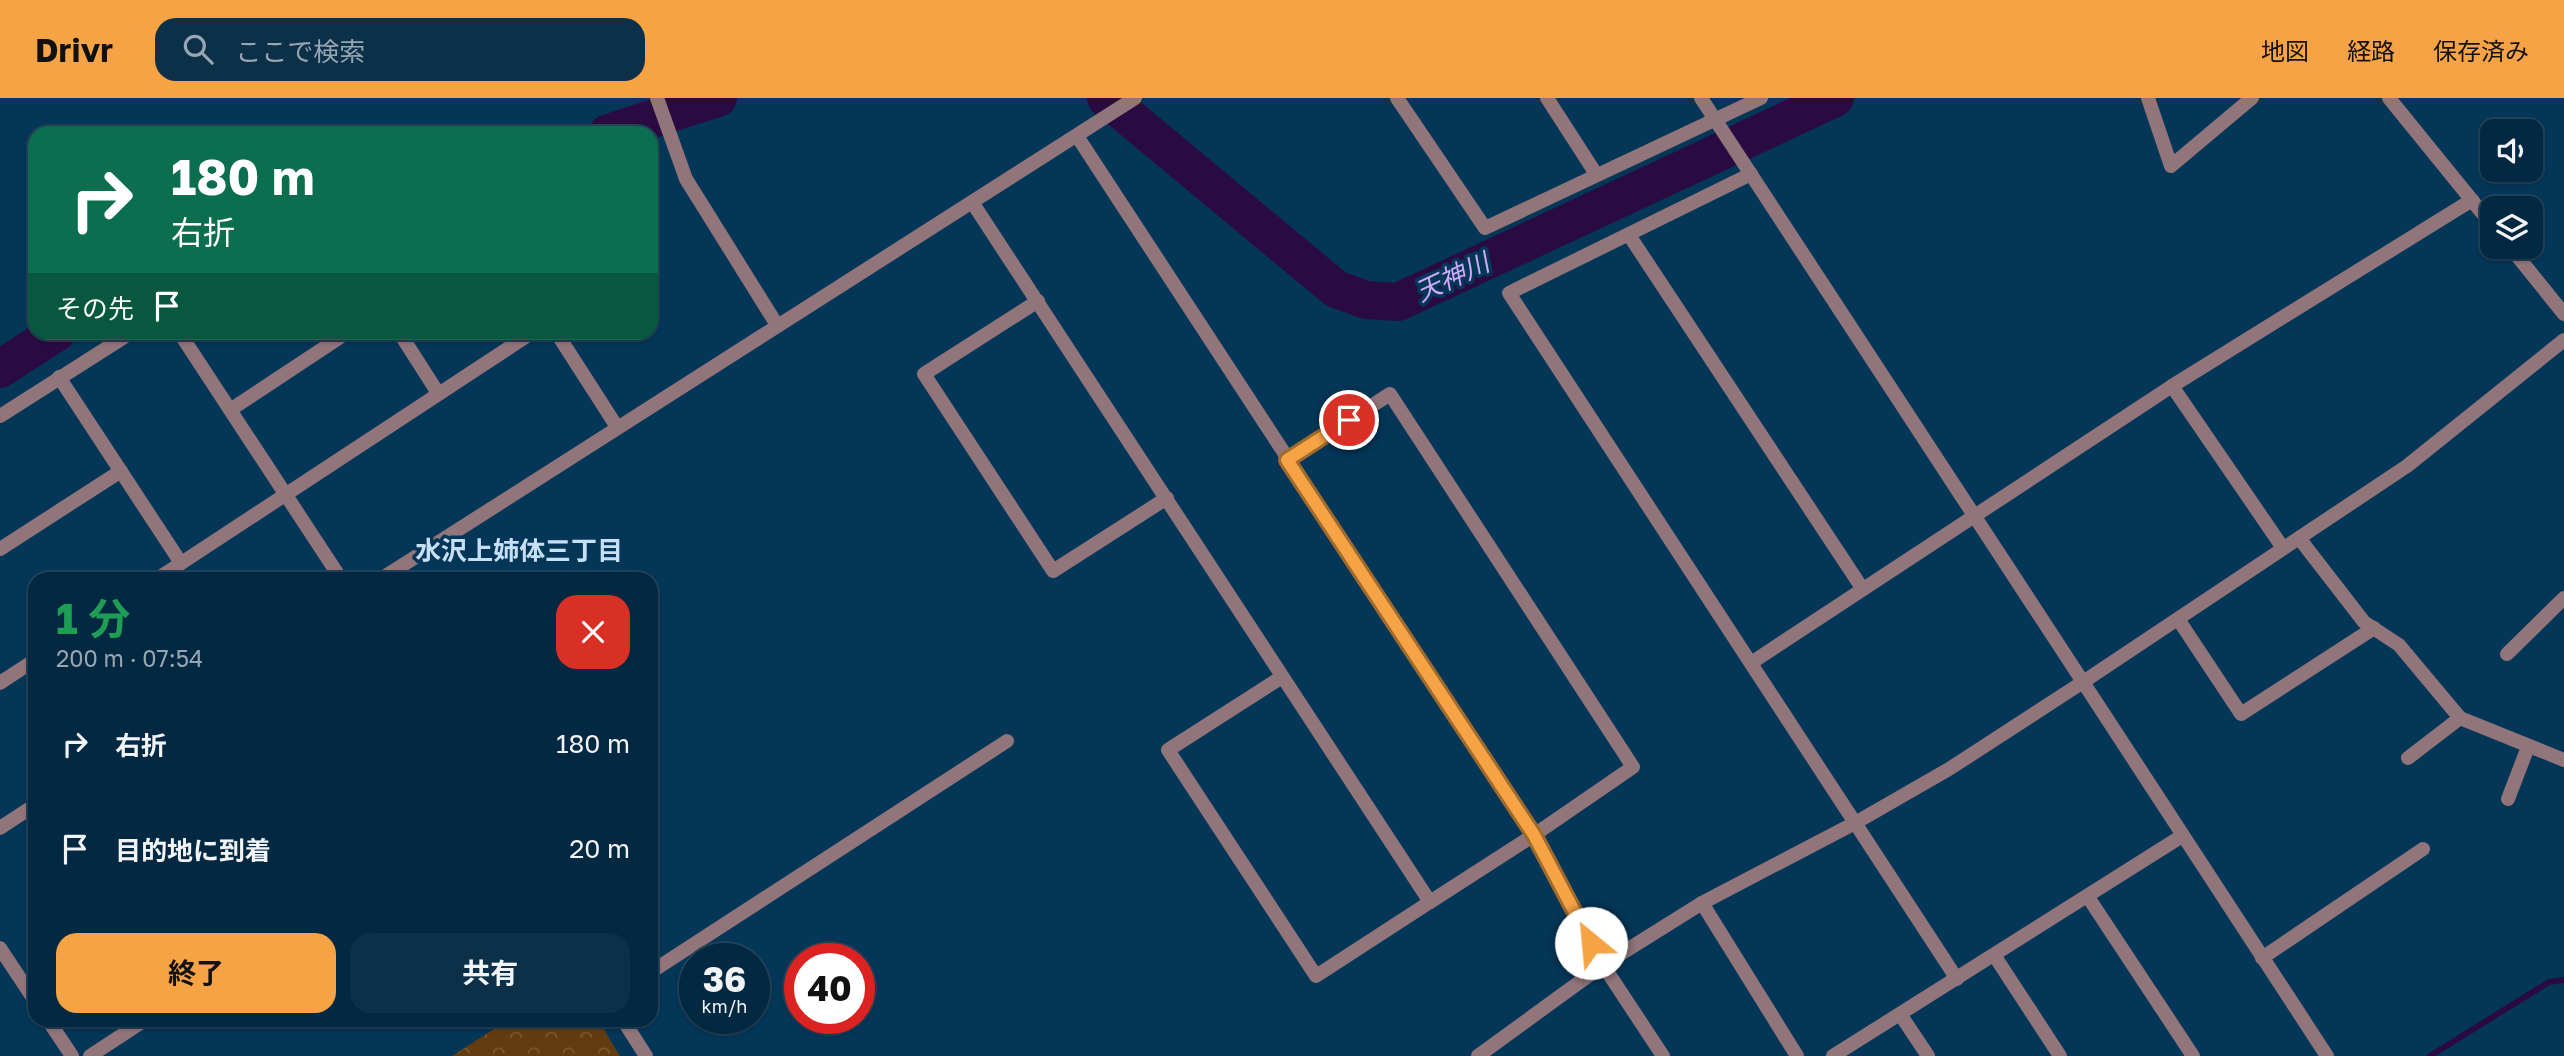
<!DOCTYPE html>
<html lang="ja">
<head>
<meta charset="utf-8">
<style>
  :root { --surface:#032842; --page:#0d3049; --text:#f1f3f6; --muted:#97a6b2; --line:#24445b; --accent:#f5a345 }
  body { margin:0; font-family:"Golos Text","Noto Sans JP",sans-serif; background:var(--page); color:var(--text); height:100vh; display:flex; flex-direction:column; font-size:26px; white-space:nowrap }
  * { box-sizing:border-box; margin:0 }
  p { font-size:23px; color:var(--muted) }
  .icon { flex:none; width:38px; height:38px; fill:none; stroke:currentColor; stroke-width:2; stroke-linecap:round; stroke-linejoin:round }
  .map { position:relative; flex:1; overflow:hidden }
  .side { position:absolute; left:28px; top:474px; width:630px; height:455px; display:flex; flex-direction:column; background:var(--surface); border-radius:21px; box-shadow:0 2px 5px #0004,0 0 0 2px var(--line) }
  .side>* { flex:none }
  .banner { position:absolute; left:28px; top:28px; width:630px; height:214px; border-radius:21px; box-shadow:0 2px 5px #0004,0 0 0 2px var(--line); background:#0b6e4f; color:#fff; overflow:hidden }
  .tools { position:absolute; left:2480px; top:21px; display:grid; gap:14px }
  .tools a { display:grid; place-items:center; width:63px; height:63px; border-radius:14px; background:var(--surface); box-shadow:0 2px 5px #0004,0 0 0 2px var(--line); font-size:35px }
  .speed { position:absolute; left:679px; top:845px; display:flex; gap:14px; font-size:35px; font-weight:700; text-align:center }
  .speed>* { display:grid; place-content:center; width:91px; height:91px; border-radius:50%; background:var(--surface); box-shadow:0 2px 5px #0004,0 0 0 2px var(--line); line-height:1 }
  .speed small { font-size:18px; font-weight:400 }
  .speed .limit { border:10px solid #d22; background:#fff; color:#111 }
  .pin { position:absolute; display:grid; place-items:center; width:60px; height:60px; color:#fff; margin:-30px; border:4px solid #fff; border-radius:50%; box-shadow:0 2px 7px #0007 }
  .me { position:absolute; width:77px; margin:-38px; rotate:332deg; stroke-linejoin:round; filter:drop-shadow(0 0 5px #0008) }
  .turn { display:flex; align-items:center; gap:24px; height:147px; padding:0 28px; font-size:32px }
  .turn .icon { width:91px; height:91px; stroke-width:2.5 }
  .turn b { display:block; font-size:49px; line-height:60px }
  .then { display:flex; align-items:center; height:66px; padding:0 28px; background:#0003; gap:14px; font-size:26px }
  .round { display:grid; place-items:center; flex:none; width:74px; height:74px; border-radius:21px; background:var(--page) }
  .head { display:flex; align-items:center; justify-content:space-between; height:119px; padding:0 28px }
  h1 { font-size:42px; font-weight:700; line-height:52px; color:#1e9e55 }
  .primary-button { display:flex; gap:14px; margin-top:auto; padding:14px 28px }
  .primary-button a { flex:1; height:80px; border-radius:21px; background:var(--accent); color:#111; font-size:28px; font-weight:700; line-height:80px; text-align:center }
  .primary-button a+a { background:var(--page); color:var(--text) }
  ul { padding:0; list-style:none }
  li { display:flex; align-items:center; gap:21px; height:105px; padding:0 28px }
  li div { flex:1 }
  li b { display:block; font-size:26px }
  li em { font-style:normal }
  header { display:flex; align-items:center; gap:42px; box-sizing:border-box; height:98px; padding:0 35px; background:var(--accent); color:#111 }
  header strong { font-size:33px }
  nav { display:flex; gap:38px; margin-inline-start:auto; font-size:24px }
  .search { width:490px; height:63px; background:var(--page); display:flex; align-items:center; gap:18px; box-sizing:border-box; padding:0 24px; border-radius:21px; color:var(--muted); font-size:26px }
  .map>svg:first-child { display:block }
</style>
</head>
<body>
<header>
<strong>Drivr</strong>
<div class="search"><svg class="icon" aria-label="search" viewBox="0 0 24 24"><circle cx="10" cy="10" r="6"/><path d="M15 15l6 6"/></svg>ここで検索</div>
<nav><a>地図</a><a>経路</a><a>保存済み</a></nav>
</header>
<div class="map">
<svg width="2564" height="958" viewBox="0 0 2564 958">
  <defs>
    <pattern id="park-crowns" width="20" height="18" patternUnits="userSpaceOnUse" patternTransform="scale(1.75)"><rect width="20" height="18" fill="#623c0f"/><path d="M2 6a3 3 0 1 1 6 0M12 15a3 3 0 1 1 6 0" fill="none" stroke="#775833"/></pattern>
  </defs>
  <rect width="100%" height="100%" fill="#043658"/>
  <polygon fill="url(#park-crowns)" points="508,922 598,922 620,958 452,958"/>
  <g fill="none" stroke-linecap="round" stroke-linejoin="round">
    <polyline stroke="#2a0b41" stroke-width="6" points="2430,958 2549,884 2564,882"/>
    <g stroke="#2a0b41" stroke-width="38">
      <polyline points="1106,0 1336,191 1366,202 1398,204 1835,0"/>
      <polyline points="608,35 718,0"/>
      <polyline points="0,271 57,234"/>
    </g>
    <g stroke="#91757a" stroke-width="14">
      <polyline points="657,0 686,81 777,227"/>
      <polyline points="1397,0 1485,130 1761,0"/>
      <polyline points="1547,0 1596,76"/>
      <polyline points="2148,0 2171,68 2252,0"/>
      <polyline points="1077,38 1534,737 1633,669 1390,296 1288,362"/>
      <polyline points="1751,76 1509,195 1957,881"/>
      <polyline points="1629,137 1862,490"/>
      <polyline points="1038,203 924,276 1053,473 1167,400"/>
      <polyline points="399,234 438,295"/>
      <polyline points="556,234 617,329"/>
      <polyline points="59,279 181,465"/>
      <polyline points="2172,288 2283,450"/>
      <polyline points="230,312 348,234"/>
      <polyline points="0,318 132,234"/>
      <polyline points="2299,440 2364,524 2399,547 2460,620 2564,662"/>
      <polyline points="0,451 121,373"/>
      <polyline points="157,481 533,234"/>
      <polyline points="381,481 1135,0"/>
      <polyline points="2178,521 2241,616 2374,530"/>
      <polyline points="2507,556 2564,500"/>
      <polyline points="1751,565 2172,288 2472,102"/>
      <polyline points="1282,579 1168,652 1316,878 1430,804"/>
      <polyline points="2083,584 2327,958"/>
      <polyline points="0,585 35,562"/>
      <polyline points="2408,660 2460,620"/>
      <polyline points="2508,701 2528,649"/>
      <polyline points="2088,799 2193,958"/>
      <polyline points="1702,805 1797,958"/>
      <polyline points="1994,857 2060,958"/>
      <polyline points="2262,860 2423,751"/>
      <polyline points="651,874 1007,643"/>
      <polyline points="1900,916 1928,958"/>
      <polyline points="90,958 145,922"/>
      <polyline points="1833,958 2182,738"/>
    </g>
    <g stroke="#91757a" stroke-width="14">
      <polyline points="1701,0 2083,584"/>
      <polyline points="2389,0 2492,127"/>
      <polyline points="972,104 1430,804 1534,737 1603,867 1663,958"/>
      <polyline points="2510,149 2564,216"/>
      <polyline points="179,234 341,481"/>
      <polyline points="0,730 35,707"/>
      <polyline points="0,850 35,903"/>
      <polyline points="48,922 72,958"/>
      <polyline points="623,922 646,958"/>
      <polyline points="1478,958 1603,867 1702,805 1855,725 1949,671 2083,584 2407,368 2564,242"/>
    </g>
  </g>
  <g fill="none" stroke-linecap="round" stroke-linejoin="round">
    <defs>
      <polyline id="route" points="1349,322 1287,362 1534,737 1591,845"/>
    </defs>
    <use href="#route" stroke="#9f6a2d" stroke-width="18"/>
    <use href="#route" stroke="#f5a345" stroke-width="12"/>
  </g>
  <g text-anchor="middle" dominant-baseline="central" stroke-width="7" stroke-linejoin="round" paint-order="stroke">
    <g font-size="26" font-style="italic" fill="#d0abf9" stroke="#043658">
      <text transform="translate(1452 179) rotate(-25)">天神川</text>
    </g>
    <g font-size="26" font-weight="bold" fill="#c7dff5" stroke="#043658">
      <text x="519" y="452">水沢上姉体三丁目</text>
    </g>
  </g>
</svg>
<div class="tools">
<a><svg class="icon" aria-label="sound" viewBox="0 0 24 24"><path d="M4 9h4l5-4v14l-5-4H4zM17 9q2 3 0 6"/></svg></a>
<a><svg class="icon" aria-label="layers" viewBox="0 0 24 24"><path d="M12 4l9 5-9 5-9-5zM3 14l9 5 9-5"/></svg></a>
</div>
<div class="speed"><div>36<small>km/h</small></div><div class="limit">40</div></div>
<div class="pin" style="left:1349px;top:322px;background:#d93025"><svg class="icon" aria-label="arrive" viewBox="0 0 24 24"><path d="M6 21V4h12l-3 4 3 4H6"/></svg></div>
<svg class="me" style="left:1591px;top:845px" viewBox="-20 -20 40 40"><circle r="19" fill="#fff"/><path d="M0-13L10 11 0 6-10 11z" fill="#f5a345"/></svg>
<div class="banner">
<div class="turn"><svg class="icon" aria-label="right" viewBox="0 0 24 24"><path d="M7 20v-9h11M14 6l5 5-5 5"/></svg><div><b>180 m</b>右折</div></div>
<div class="then">その先<svg class="icon" aria-label="arrive" viewBox="0 0 24 24"><path d="M6 21V4h12l-3 4 3 4H6"/></svg></div>
</div>
<section class="side">
<div class="head"><div><h1>1 分</h1><p>200 m · 07:54</p></div><a class="round" style="background:#d93025;color:#fff"><svg class="icon" aria-label="close" viewBox="0 0 24 24"><path d="M6 6l12 12M18 6L6 18"/></svg></a></div>
<ul>
<li><svg class="icon" aria-label="right" viewBox="0 0 24 24"><path d="M7 20v-9h11M14 6l5 5-5 5"/></svg><div><b>右折</b></div><em>180 m</em></li>
<li><svg class="icon" aria-label="arrive" viewBox="0 0 24 24"><path d="M6 21V4h12l-3 4 3 4H6"/></svg><div><b>目的地に到着</b></div><em>20 m</em></li>
</ul>
<div class="primary-button"><a>終了</a><a>共有</a></div>
</section>
</div>
</body>
</html>
